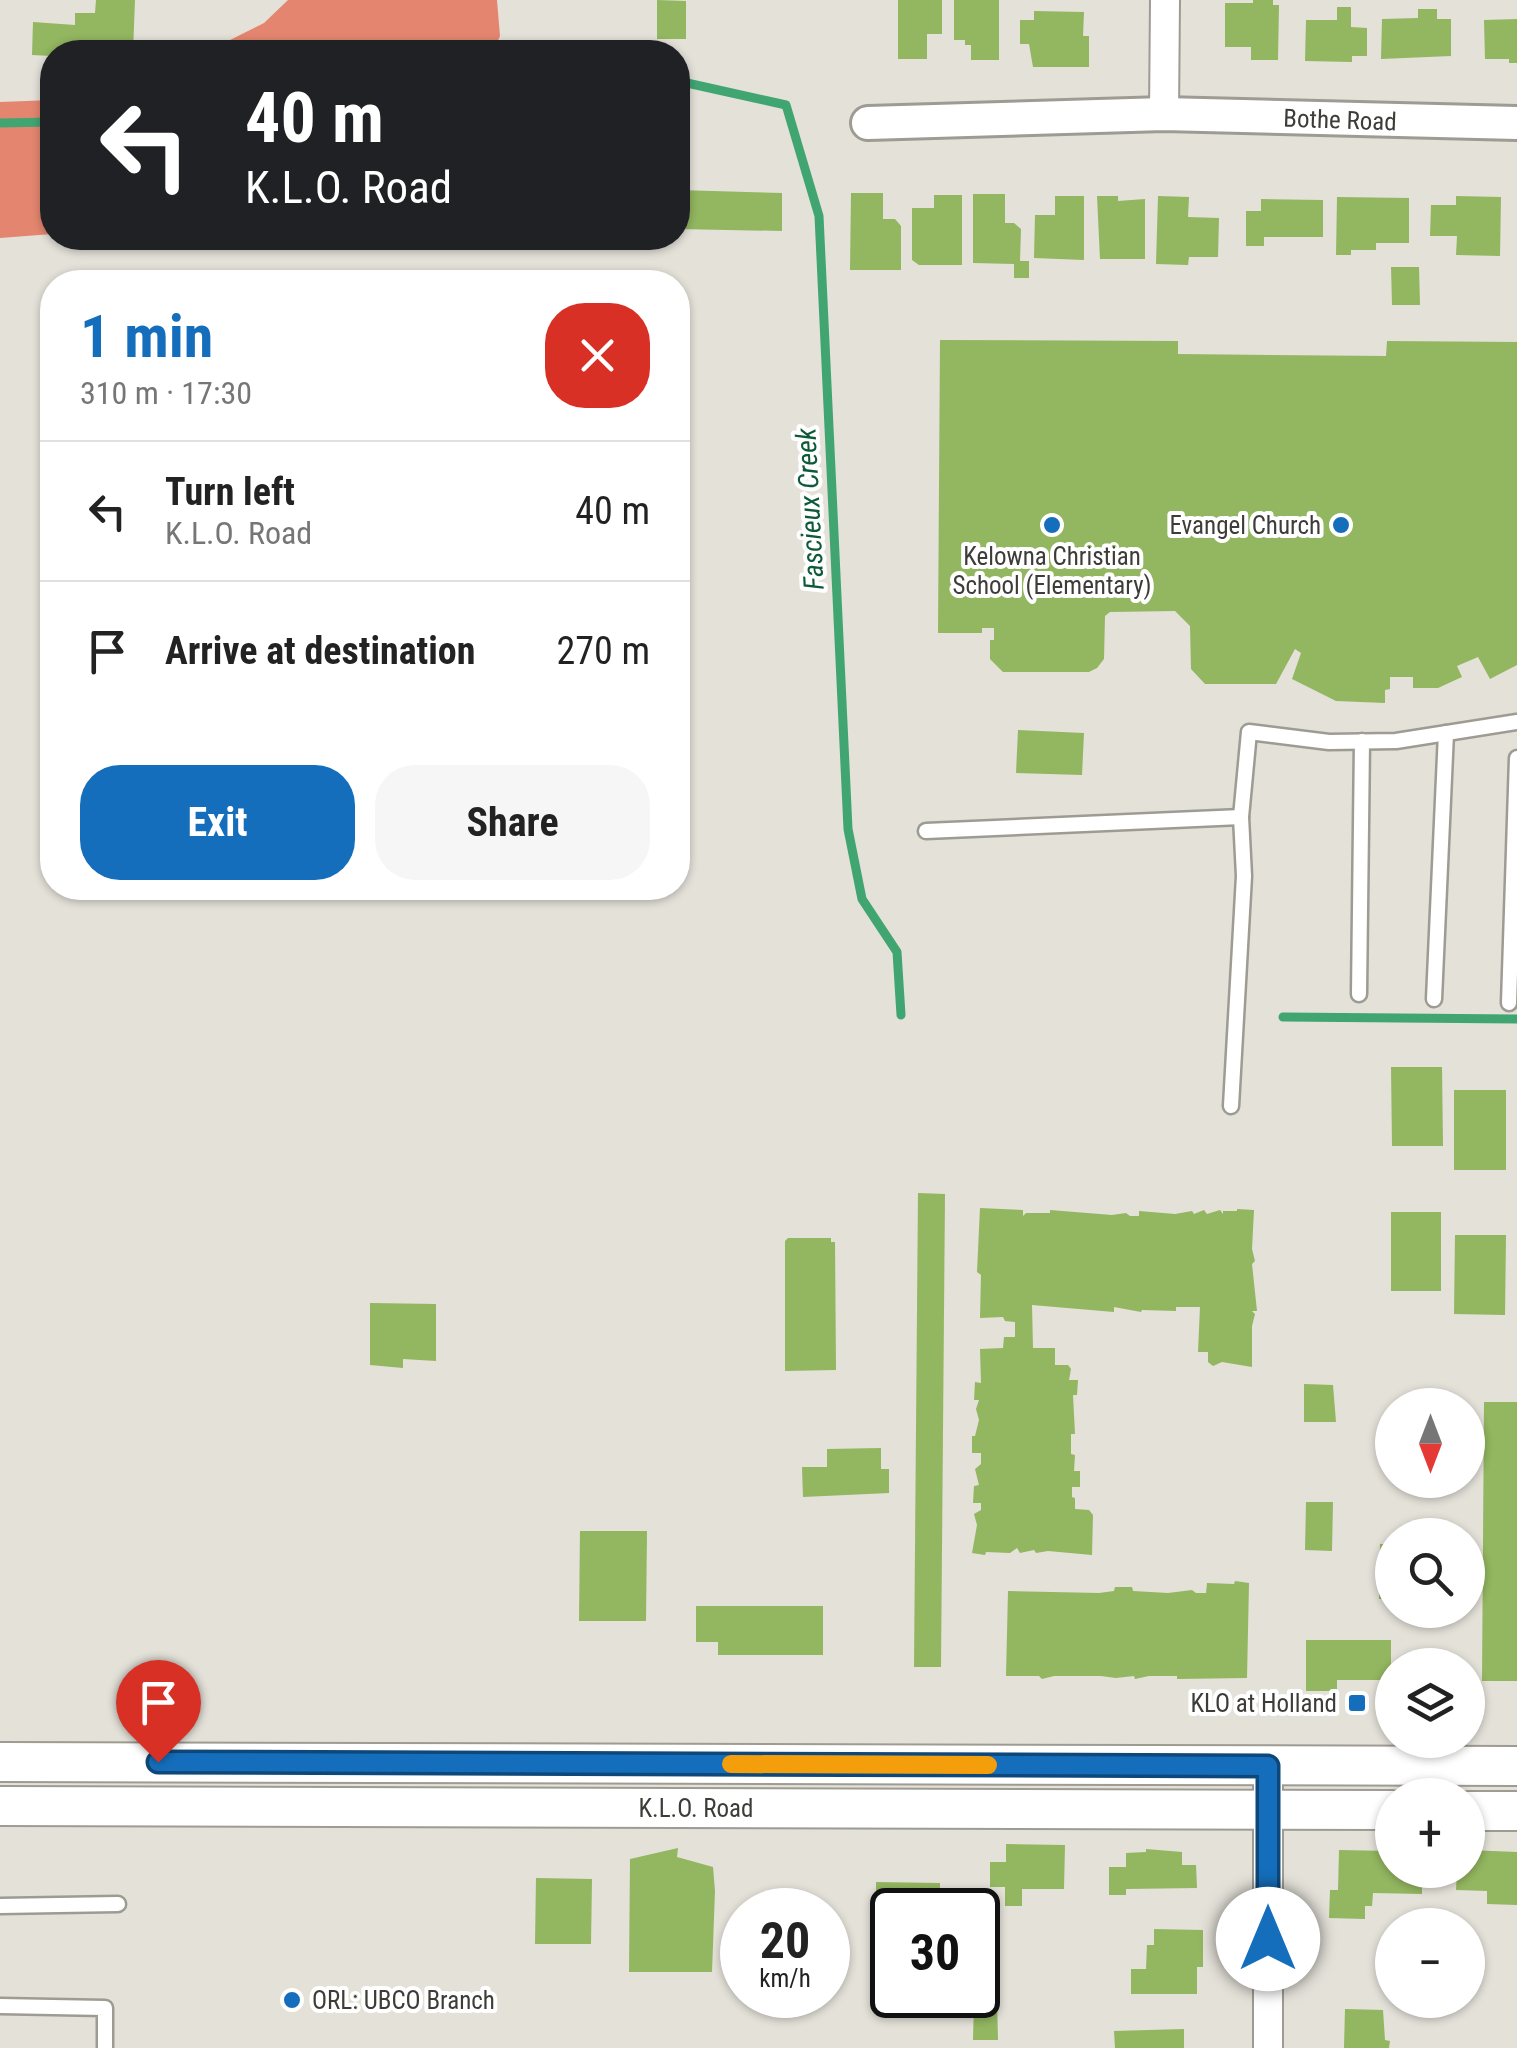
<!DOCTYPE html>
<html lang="en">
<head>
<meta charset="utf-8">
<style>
  :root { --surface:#fff; --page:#f6f6f6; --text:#222; --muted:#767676; --line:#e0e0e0; --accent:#156ebb }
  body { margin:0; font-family:"Roboto Condensed",sans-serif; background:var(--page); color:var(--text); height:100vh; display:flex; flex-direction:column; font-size:38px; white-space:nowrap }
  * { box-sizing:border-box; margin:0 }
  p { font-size:32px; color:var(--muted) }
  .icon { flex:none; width:55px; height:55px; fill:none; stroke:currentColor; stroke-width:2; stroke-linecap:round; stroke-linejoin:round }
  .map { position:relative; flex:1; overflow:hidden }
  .side { position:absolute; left:40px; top:270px; width:650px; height:630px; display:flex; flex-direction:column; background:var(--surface); border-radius:40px; box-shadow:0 2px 8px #0004 }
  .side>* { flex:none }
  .hud { position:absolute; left:40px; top:40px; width:650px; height:210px; border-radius:40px; box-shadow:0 2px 8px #0004; background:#202124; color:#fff; overflow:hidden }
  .needle { width:65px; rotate:180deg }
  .fabs { position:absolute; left:1375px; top:1388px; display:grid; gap:20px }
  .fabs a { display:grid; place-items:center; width:110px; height:110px; border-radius:50%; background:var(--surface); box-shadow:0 2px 8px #0004; font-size:50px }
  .speed { position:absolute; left:720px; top:1888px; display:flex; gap:20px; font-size:50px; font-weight:700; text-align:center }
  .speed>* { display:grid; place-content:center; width:130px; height:130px; border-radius:50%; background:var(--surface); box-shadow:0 2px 8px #0004; line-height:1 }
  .speed small { font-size:25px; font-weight:400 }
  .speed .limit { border:5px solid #111; border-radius:15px; background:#fff; color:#111 }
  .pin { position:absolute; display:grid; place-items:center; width:85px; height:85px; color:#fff; margin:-102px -42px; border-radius:50% 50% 50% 0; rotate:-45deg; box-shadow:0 0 10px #0007 }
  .pin .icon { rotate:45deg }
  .me { position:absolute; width:110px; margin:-55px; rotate:0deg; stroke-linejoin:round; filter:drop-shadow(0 0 8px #0008) }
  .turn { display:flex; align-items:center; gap:35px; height:210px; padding:0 40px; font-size:45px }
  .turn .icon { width:130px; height:130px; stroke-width:2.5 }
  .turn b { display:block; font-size:70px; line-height:85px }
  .round { display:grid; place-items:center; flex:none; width:105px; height:105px; border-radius:40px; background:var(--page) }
  .headline { display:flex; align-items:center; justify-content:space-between; height:170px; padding:0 40px }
  h1 { font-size:60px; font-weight:700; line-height:75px; color:var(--accent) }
  .button { display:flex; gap:20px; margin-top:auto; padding:20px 40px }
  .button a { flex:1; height:115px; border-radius:40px; background:var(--accent); color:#fff; font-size:40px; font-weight:700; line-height:115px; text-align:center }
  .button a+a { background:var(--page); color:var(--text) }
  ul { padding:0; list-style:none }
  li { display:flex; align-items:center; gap:30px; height:140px; padding:0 40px; border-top:2px solid var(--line) }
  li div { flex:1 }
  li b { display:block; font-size:38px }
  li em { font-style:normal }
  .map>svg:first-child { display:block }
</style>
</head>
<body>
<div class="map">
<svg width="1517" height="2048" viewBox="0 0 1517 2048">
  <rect width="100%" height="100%" fill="#e3e1d8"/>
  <g fill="#e4866f">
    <polygon points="288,0 497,0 500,36 493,52 206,52 264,23"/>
    <polygon points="52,100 52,234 0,238 0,102"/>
  </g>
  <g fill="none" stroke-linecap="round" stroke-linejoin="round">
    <g stroke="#41a572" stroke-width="9">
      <polyline points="678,81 786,105 819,216 848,829 862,899 897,952 901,1015"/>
      <polyline points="0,123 52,122"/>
      <polyline points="1283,1017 1517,1019"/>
    </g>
  </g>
  <g fill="#93b660">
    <polygon points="96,0 135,0 133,52 67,49 66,52 52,52 52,56 32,55 33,22 75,25 75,13 95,13"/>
    <polygon points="657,0 686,1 686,39 657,39"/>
    <polygon points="898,0 942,0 942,34 927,34 927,59 898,59"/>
    <polygon points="954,0 999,0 999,60 971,60 971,45 965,45 965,40 954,40"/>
    <polygon points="1253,0 1273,0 1273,5 1279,5 1278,60 1251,60 1251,47 1225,47 1225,3 1253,3"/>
    <polygon points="1337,7 1351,7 1351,27 1367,28 1367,56 1352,56 1352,62 1305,61 1306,20 1337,20"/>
    <polygon points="1418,9 1437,9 1437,19 1451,19 1451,56 1381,59 1382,19 1418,18"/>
    <polygon points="1034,11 1084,12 1083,36 1089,36 1089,67 1033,67 1029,44 1020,44 1020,20 1034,20"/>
    <polygon points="1517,19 1517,63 1509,63 1509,59 1485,59 1484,20"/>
    <polygon points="678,190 782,193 782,231 678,229"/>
    <polygon points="851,193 883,193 883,219 895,219 901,226 901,270 850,270"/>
    <polygon points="973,194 1005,194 1005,223 1014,223 1021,229 1020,261 1029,261 1029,278 1014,278 1014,264 973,263"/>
    <polygon points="934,195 962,195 962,265 919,265 912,260 912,208 934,208"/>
    <polygon points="1055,196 1084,196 1084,260 1034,258 1035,215 1055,215"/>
    <polygon points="1097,196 1118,196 1118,201 1145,199 1145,259 1100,259"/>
    <polygon points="1158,196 1189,197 1188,217 1219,218 1218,257 1189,257 1188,265 1156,264"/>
    <polygon points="1456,196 1501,197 1500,256 1456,255 1457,236 1430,236 1431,205 1456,205"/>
    <polygon points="1337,197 1409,198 1409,243 1376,243 1376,250 1351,250 1351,255 1336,255"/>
    <polygon points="1261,199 1323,200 1323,237 1264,237 1264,246 1246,246 1246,211 1261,211"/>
    <polygon points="1391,267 1419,267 1420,305 1392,305"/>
    <polygon points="940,340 1178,341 1178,354 1386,356 1387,341 1517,342 1517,665 1490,679 1478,657 1457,666 1462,677 1438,688 1413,688 1413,677 1390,677 1390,689 1385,690 1385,703 1336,701 1292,679 1301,653 1295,649 1276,684 1205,684 1191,669 1190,626 1175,611 1110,612 1105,616 1104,659 1097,668 1089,672 1003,672 990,659 990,640 994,640 994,628 982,628 982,633 938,633"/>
    <polygon points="1018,730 1084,733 1082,775 1016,773"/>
    <polygon points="1391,1067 1442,1067 1443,1146 1392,1146"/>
    <rect x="1454" y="1090" width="52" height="80"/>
    <polygon points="918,1193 945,1194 941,1667 914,1667"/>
    <polygon points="980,1208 1023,1210 1023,1216 1026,1213 1050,1213 1050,1210 1112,1215 1126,1213 1130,1216 1139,1216 1139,1211 1175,1214 1192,1211 1194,1214 1204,1210 1207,1214 1220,1210 1223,1214 1223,1211 1237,1211 1237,1209 1254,1210 1252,1249 1255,1261 1252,1264 1257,1311 1252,1311 1255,1314 1252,1326 1252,1367 1222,1362 1213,1366 1208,1362 1208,1352 1198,1352 1200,1307 1176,1307 1176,1311 1142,1310 1141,1312 1114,1307 1114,1312 1032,1305 1033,1348 1055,1348 1055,1365 1068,1365 1071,1369 1069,1380 1078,1380 1077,1395 1073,1395 1075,1434 1071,1434 1071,1454 1075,1455 1074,1471 1080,1471 1080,1487 1072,1487 1072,1497 1075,1498 1075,1509 1089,1510 1093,1515 1092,1555 1048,1551 1036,1553 1034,1550 1020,1553 1017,1548 1010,1553 986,1552 985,1555 972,1553 977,1525 974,1514 981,1510 981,1503 973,1503 974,1486 979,1485 975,1469 981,1464 981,1453 972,1453 972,1436 975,1436 979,1420 976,1409 979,1400 974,1400 975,1382 981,1383 980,1349 1003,1348 1004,1337 1015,1337 1015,1322 1005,1321 1003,1317 980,1318 981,1275 977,1272"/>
    <rect x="1391" y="1212" width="50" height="79"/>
    <polygon points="1455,1235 1506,1235 1505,1315 1454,1314"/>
    <polygon points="788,1238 831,1238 831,1242 835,1242 836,1370 785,1371 785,1241"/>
    <polygon points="370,1303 436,1304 436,1361 403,1359 403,1368 370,1365"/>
    <polygon points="1304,1384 1333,1385 1336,1422 1304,1422"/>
    <polygon points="1484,1402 1517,1402 1517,1681 1482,1681"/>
    <polygon points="881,1448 881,1469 889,1469 889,1493 803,1497 802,1467 827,1467 827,1449"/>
    <polygon points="1306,1502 1333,1502 1332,1551 1305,1550"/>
    <polygon points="580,1531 647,1531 646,1621 579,1621"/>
    <polygon points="1380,1544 1392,1544 1392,1599 1379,1599"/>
    <polygon points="1235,1581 1249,1583 1247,1678 1177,1679 1177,1676 1149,1676 1135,1679 1134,1676 1116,1678 1101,1676 1054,1676 1042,1679 1039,1676 1006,1676 1008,1591 1099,1593 1114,1591 1115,1587 1132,1587 1133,1591 1168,1593 1192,1590 1196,1593 1206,1593 1207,1583 1234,1584"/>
    <polygon points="696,1606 823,1606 823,1655 718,1655 718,1642 696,1642"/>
    <polygon points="1306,1640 1391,1640 1391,1680 1337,1680 1337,1691 1306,1691"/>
    <polygon points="1006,1844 1065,1845 1064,1889 1022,1889 1022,1906 1005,1906 1005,1887 990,1887 990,1862 1006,1862"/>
    <polygon points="678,1848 677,1857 713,1867 715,1891 712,1972 629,1972 630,1859"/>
    <polygon points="1146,1849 1182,1852 1182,1865 1196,1865 1197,1888 1126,1889 1126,1895 1109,1895 1109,1867 1126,1867 1126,1853 1146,1852"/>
    <polygon points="1339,1850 1392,1851 1392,1870 1422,1870 1422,1894 1373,1893 1372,1906 1365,1906 1365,1919 1329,1918 1330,1890 1338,1890"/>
    <polygon points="1468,1850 1517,1852 1517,1905 1487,1904 1487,1891 1456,1890 1457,1870 1468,1870"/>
    <polygon points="536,1878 592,1879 591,1944 535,1944"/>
    <polygon points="876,1882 940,1883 940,1910 892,1910 892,1921 876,1920"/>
    <polygon points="1154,1929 1203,1930 1203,1967 1197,1967 1197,1994 1131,1994 1131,1969 1146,1969 1147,1945 1154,1945"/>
    <polygon points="997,2000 998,2040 973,2040 974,2001"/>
    <polygon points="1345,2009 1383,2010 1385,2040 1390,2041 1389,2048 1344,2048"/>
    <polygon points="1184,2029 1184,2048 1115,2048 1114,2031"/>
  </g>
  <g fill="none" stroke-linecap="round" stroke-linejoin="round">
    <defs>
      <g id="service">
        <polyline points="926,831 1241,817"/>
        <polyline points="1359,994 1362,741"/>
        <polyline points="1434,999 1446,733"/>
        <polyline points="1509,1003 1517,758"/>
        <polyline points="1231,1106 1244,876 1241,817 1249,732 1329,742 1396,741 1517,722"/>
        <polyline points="0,1906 118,1904"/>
        <polyline points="0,2006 105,2008 105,2048"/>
      </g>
      <g id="minor">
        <polyline points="1164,114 1165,0"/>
        <polyline points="1268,1765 1268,2048"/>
      </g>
      <polyline id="tertiary" points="868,123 1164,114 1517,123"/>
      <g id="secondary">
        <polyline points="0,1762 1517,1766"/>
        <polyline points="0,1806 1392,1810"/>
        <polyline points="1468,1811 1517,1811"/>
      </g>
    </defs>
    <use href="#service" stroke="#9d9b92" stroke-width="19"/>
    <use href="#minor" stroke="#9d9b92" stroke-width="32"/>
    <use href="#tertiary" stroke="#9d9b92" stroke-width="38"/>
    <use href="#secondary" stroke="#9d9b92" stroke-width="42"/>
    <use href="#service" stroke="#fff" stroke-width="14"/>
    <use href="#minor" stroke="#fff" stroke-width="28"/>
    <use href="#tertiary" stroke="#fff" stroke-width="32"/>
    <use href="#secondary" stroke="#fff" stroke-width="38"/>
  </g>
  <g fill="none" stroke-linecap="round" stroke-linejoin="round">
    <defs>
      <polyline id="route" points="158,1762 1268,1766 1268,1939"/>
    </defs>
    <use href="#route" stroke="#0e487a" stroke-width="25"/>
    <use href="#route" stroke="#156ebb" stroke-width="18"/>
    <polyline stroke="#f59e0b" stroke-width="18" points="731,1764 988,1765"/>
  </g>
  <g fill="#156ebb" stroke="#fff" stroke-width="4">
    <circle cx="1052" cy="525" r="10"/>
    <circle cx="1341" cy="525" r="10"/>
    <rect x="1347" y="1693" width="20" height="20" rx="5"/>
    <circle cx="292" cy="2000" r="10"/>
  </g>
  <g text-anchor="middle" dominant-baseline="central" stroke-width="8" stroke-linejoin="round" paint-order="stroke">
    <g font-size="25" fill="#3d3c38" stroke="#fff">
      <text transform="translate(1340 120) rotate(2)">Bothe Road</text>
      <text x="696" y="1808">K.L.O. Road</text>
    </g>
    <g font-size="25" fill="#3d3c38" stroke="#fff" text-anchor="end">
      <text x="1321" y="525">Evangel Church</text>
      <text x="1052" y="556" text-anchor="middle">Kelowna Christian<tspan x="1052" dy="29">School (Elementary)</tspan></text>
      <text x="1337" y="1703">KLO at Holland</text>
      <text x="312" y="2000" text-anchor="start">ORL: UBCO Branch</text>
    </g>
    <g font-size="28" font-style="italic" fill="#0e5a38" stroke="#fff">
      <text transform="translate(810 509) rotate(-93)">Fascieux Creek</text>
    </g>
  </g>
</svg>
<div class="fabs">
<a><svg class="needle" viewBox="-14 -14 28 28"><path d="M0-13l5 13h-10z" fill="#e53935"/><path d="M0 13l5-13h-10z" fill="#767676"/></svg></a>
<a><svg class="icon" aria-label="search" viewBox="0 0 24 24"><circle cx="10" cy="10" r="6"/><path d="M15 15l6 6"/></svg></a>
<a><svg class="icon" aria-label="layers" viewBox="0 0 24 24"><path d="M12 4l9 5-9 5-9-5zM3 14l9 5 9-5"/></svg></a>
<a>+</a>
<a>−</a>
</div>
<div class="speed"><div>20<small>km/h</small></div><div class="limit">30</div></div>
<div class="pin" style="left:158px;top:1762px;background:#d93025"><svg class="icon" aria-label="arrive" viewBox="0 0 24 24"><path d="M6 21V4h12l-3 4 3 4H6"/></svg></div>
<svg class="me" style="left:1268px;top:1939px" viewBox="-20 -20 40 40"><circle r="19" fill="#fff"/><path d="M0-13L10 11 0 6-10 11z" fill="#156ebb"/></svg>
<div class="hud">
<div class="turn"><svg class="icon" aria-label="left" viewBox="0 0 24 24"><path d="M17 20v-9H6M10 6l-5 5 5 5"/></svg><div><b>40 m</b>K.L.O. Road</div></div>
</div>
<section class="side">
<div class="headline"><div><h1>1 min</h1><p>310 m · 17:30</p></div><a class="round" style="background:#d93025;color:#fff"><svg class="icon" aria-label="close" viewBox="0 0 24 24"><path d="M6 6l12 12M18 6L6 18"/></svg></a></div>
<ul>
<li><svg class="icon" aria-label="left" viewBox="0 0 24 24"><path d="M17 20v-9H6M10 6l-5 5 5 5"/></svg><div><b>Turn left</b><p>K.L.O. Road</p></div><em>40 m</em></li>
<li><svg class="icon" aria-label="arrive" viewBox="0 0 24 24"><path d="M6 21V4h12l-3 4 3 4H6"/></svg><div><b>Arrive at destination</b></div><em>270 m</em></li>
</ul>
<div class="button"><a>Exit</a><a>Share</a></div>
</section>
</div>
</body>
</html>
